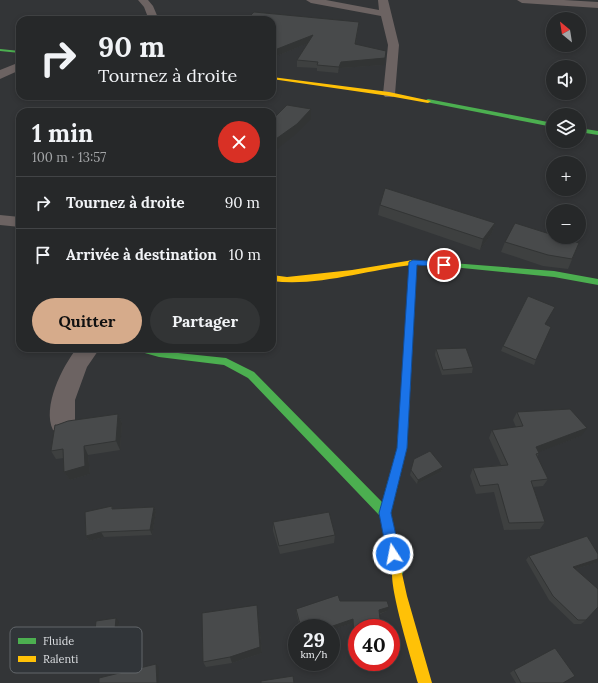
<!DOCTYPE html>
<html lang="fr">
<head>
<meta charset="utf-8">
<style>
  :root { --surface:#262829; --page:#323435; --text:#f1f3f6; --muted:#a4a6a8; --line:#424446; --accent:#d6ab8b }
  body { margin:0; font-family:Lora,serif; background:var(--page); color:var(--text); height:100vh; display:flex; flex-direction:column; font-size:15px; white-space:nowrap }
  * { box-sizing:border-box; margin:0 }
  p { font-size:13px; color:var(--muted) }
  .icon { flex:none; width:22px; height:22px; fill:none; stroke:currentColor; stroke-width:2; stroke-linecap:round; stroke-linejoin:round }
  .map { position:relative; flex:1; overflow:hidden }
  .side { position:absolute; left:16px; top:108px; width:260px; height:244px; display:flex; flex-direction:column; background:var(--surface); border-radius:12px; box-shadow:0 2px 6px #0003,0 0 0 1px var(--line) }
  .side>* { flex:none }
  .guide { position:absolute; left:16px; top:16px; width:260px; height:84px; border-radius:12px; box-shadow:0 2px 6px #0003,0 0 0 1px var(--line); background:#262829; color:var(--text); overflow:hidden }
  .needle { width:26px; rotate:330deg }
  .controls { position:absolute; left:546px; top:12px; display:grid; gap:8px }
  .controls a { display:grid; place-items:center; width:40px; height:40px; border-radius:50%; background:var(--surface); box-shadow:0 2px 6px #0003,0 0 0 1px var(--line); font-size:20px }
  .speed { position:absolute; left:288px; top:619px; display:flex; gap:8px; font-size:20px; font-weight:700; text-align:center }
  .speed>* { display:grid; place-content:center; width:52px; height:52px; border-radius:50%; background:var(--surface); box-shadow:0 2px 6px #0003,0 0 0 1px var(--line); line-height:1 }
  .speed small { font-size:10px; font-weight:400 }
  .speed .limit { border:6px solid #d22; background:#fff; color:#111 }
  .pin { position:absolute; display:grid; place-items:center; width:34px; height:34px; color:#fff; margin:-17px; border:2px solid #fff; border-radius:50%; box-shadow:0 1px 4px #0007 }
  .me { position:absolute; width:44px; margin:-22px; rotate:349deg; stroke-linejoin:round; filter:drop-shadow(0 0 3px #0008) }
  .turn { display:flex; align-items:center; gap:14px; height:84px; padding:0 16px; font-size:18px }
  .turn .icon { width:52px; height:52px; stroke-width:2.5 }
  .turn b { display:block; font-size:28px; line-height:34px }
  .round { display:grid; place-items:center; flex:none; width:42px; height:42px; border-radius:21px; background:var(--page) }
  .summary { display:flex; align-items:center; justify-content:space-between; height:68px; padding:0 16px }
  h1 { font-size:24px; font-weight:700; line-height:30px }
  .cta { display:flex; gap:8px; margin-top:auto; padding:8px 16px }
  .cta a { flex:1; height:46px; border-radius:24px; background:var(--accent); color:#111; font-size:16px; font-weight:700; line-height:46px; text-align:center }
  .cta a+a { background:var(--page); color:var(--text) }
  ul { padding:0; list-style:none }
  li { display:flex; align-items:center; gap:12px; height:52px; padding:0 16px; border-top:1px solid var(--line) }
  li div { flex:1 }
  li b { display:block; font-size:15px }
  li em { font-style:normal }
  .map>svg:first-child { display:block }
</style>
</head>
<body>
<div class="map">
<svg width="598" height="683" viewBox="0 0 598 683">
  <rect width="100%" height="100%" fill="#333537"/>
  <g fill="none" stroke-linecap="round" stroke-linejoin="round">
    <g fill="#6c6362" fill-rule="evenodd">
      <polygon points="138,0 148,0 153,6 159,20 149,20 144,7"/>
      <polygon points="306,0 326,0 379,10 378,0 388,0 399,45 395,94 393,97 385,97 383,94 388,45 381,16 311,3"/>
      <polygon points="517,0 564,0 598,2 598,8 522,3"/>
      <polygon points="20,62 20,70 0,79 0,70"/>
      <polygon points="0,215 20,217 20,227 0,225"/>
      <path d="M77,348H100L87,367L75,400V423L71,430L62,433L53,430C42,407 62,367 77,348Z"/>
    </g>
    <g fill="#4caf50" fill-rule="evenodd">
      <polygon points="0,49 20,51 20,53 0,51"/>
      <polygon points="428,99 553,123 553,127 426,102 426,100"/>
      <polygon points="579,128 598,131 598,135 579,132"/>
      <polygon points="410,260 413,260 417,262 407,448 391,513 403,573 401,577 397,579 393,577 391,573 380,516 248,378 224,365 159,357 134,350 132,348 149,348 159,351 226,358 254,372 382,502 397,448"/>
      <polygon points="439,262 554,271 598,279 598,285 554,277 442,266 439,266 438,264"/>
    </g>
    <g fill="#ffc107" fill-rule="evenodd">
      <polygon points="272,77 389,92 431,101 428,103 389,96 272,79"/>
      <path d="M413,260L442,262L446,264L442,266C432,266 421,264 411,265C367,270 317,287 272,281V275L287,277L352,270Z"/>
      <path d="M397,567L401,569L407,596L432,683H418C413,664 387,582 393,569Z"/>
    </g>
  </g>
  <g fill="#3e4040">
    <polygon points="272,20 359,22 356,44 384,65 340,68 338,73 317,71 317,68 297,67 297,60 308,43 272,58"/>
    <polygon points="380,205 495,223 492,233 480,250 378,215"/>
    <polygon points="505,242 579,243 568,269 543,266 501,252"/>
    <polygon points="555,307 545,324 536,360 534,365 501,351 503,346"/>
    <polygon points="436,349 473,367 472,373 442,375 435,355"/>
    <polygon points="517,412 581,436 538,452 539,453 537,457 548,479 543,486 533,487 545,522 540,529 504,530 494,492 476,494 470,476 473,468 501,465 489,438 492,430 516,427 513,420"/>
    <polygon points="118,414 122,423 120,450 88,455 90,474 70,480 64,472 64,458 56,459 51,451 57,425"/>
    <polygon points="414,459 443,467 441,472 417,484 410,475"/>
    <polygon points="112,506 113,509 154,507 156,512 152,535 104,537 89,541 86,536"/>
    <polygon points="273,522 335,535 334,543 280,554 273,531"/>
    <polygon points="529,556 596,563 576,569 586,620 581,624 574,624 549,600 526,560"/>
    <polygon points="340,601 387,611 380,614 357,628 357,653 354,653 353,623 331,630 331,628 300,628 296,612 296,609"/>
    <polygon points="258,612 262,653 232,663 206,667 203,662"/>
    <polygon points="119,622 115,668 94,672 91,669"/>
    <polygon points="514,670 564,683 516,683 510,673"/>
  </g>
  <g fill="#323434">
    <polygon points="359,22 358,28 355,50 355,44"/>
    <polygon points="313,35 313,41 272,58 272,51"/>
    <polygon points="385,58 384,65 340,68 338,73 339,67 341,62"/>
    <polygon points="311,109 311,119 297,133 277,149 277,152 272,156 272,146 273,141"/>
    <polygon points="495,223 492,233 480,250 483,239"/>
    <polygon points="118,414 122,423 120,450 116,441"/>
    <polygon points="587,428 581,436 531,455 536,447"/>
    <polygon points="84,446 88,455 90,474 70,480 64,472"/>
    <polygon points="443,467 441,472 417,484 418,480"/>
    <polygon points="154,507 156,512 152,535 150,530"/>
    <polygon points="101,532 104,537 89,541 86,536"/>
    <polygon points="598,559 598,561 596,563 569,571 573,567"/>
    <polygon points="257,605 258,612 262,653 232,663 230,657"/>
    <polygon points="389,607 387,611 378,614 379,610"/>
    <polygon points="116,618 119,622 115,668 112,665"/>
    <polygon points="353,619 353,623 331,630 331,628 327,628"/>
    <polygon points="156,664 159,667 159,683 157,683"/>
  </g>
  <g fill="#484a4b" stroke="#323434">
    <polygon points="254,12 359,22 355,44 386,51 385,58 341,62 339,67 317,65 318,62 297,60 313,35 272,51 272,20 246,20"/>
    <polygon points="287,105 311,109 297,124 273,141 276,142 272,146 272,120"/>
    <polygon points="385,188 495,223 483,239 380,205"/>
    <polygon points="515,223 553,235 553,237 560,237 579,243 572,259 548,255 505,242"/>
    <polygon points="528,296 555,307 545,324 551,327 536,360 503,346"/>
    <polygon points="466,348 473,367 443,370 436,349"/>
    <polygon points="570,409 587,428 536,447 539,453 536,454 548,479 531,481 545,522 509,523 498,484 480,486 473,468 508,465 492,430 523,426 517,412"/>
    <polygon points="118,414 116,441 84,446 85,466 64,472 63,449 51,451 55,425 57,425 68,421"/>
    <polygon points="430,451 443,467 418,480 411,470 414,459"/>
    <polygon points="112,506 112,509 154,507 150,530 101,532 86,536 85,512"/>
    <polygon points="329,512 335,535 279,546 273,522"/>
    <polygon points="587,536 598,554 598,559 573,567 598,589 598,607 586,620 578,620 553,596 529,556"/>
    <polygon points="338,595 340,601 387,601 389,607 379,610 381,628 357,628 357,649 355,649 353,619 327,628 301,628 296,609"/>
    <polygon points="257,605 260,647 230,657 203,662 202,613"/>
    <polygon points="116,618 112,665 91,669 96,621"/>
    <polygon points="555,648 575,676 563,683 521,683 514,670"/>
    <polygon points="156,664 157,683 99,683 99,678"/>
    <polygon points="293,676 294,683 261,683 261,681"/>
  </g>
  <polygon fill="#1a73e8" stroke="#114b97" points="413,260 444,262 448,265 444,267 417,265 407,448 391,513 400,554 398,559 393,560 389,559 387,554 379,513 397,448 409,262"/>
  <rect x="10" y="627" width="132" height="46" rx="6" fill="#313539" stroke="#63676b" stroke-width="1"/>
  <rect x="18" y="638" width="18" height="6" fill="#4caf50"/>
  <rect x="18" y="656" width="18" height="6" fill="#ffc107"/>
  <g font-size="11" fill="#d8dbde">
    <text x="43" y="645">Fluide</text>
    <text x="43" y="663">Ralenti</text>
  </g>
</svg>
<div class="controls">
<a><svg class="needle" viewBox="-14 -14 28 28"><path d="M0-13l5 13h-10z" fill="#e53935"/><path d="M0 13l5-13h-10z" fill="#a4a6a8"/></svg></a>
<a><svg class="icon" aria-label="sound" viewBox="0 0 24 24"><path d="M4 9h4l5-4v14l-5-4H4zM17 9q2 3 0 6"/></svg></a>
<a><svg class="icon" aria-label="layers" viewBox="0 0 24 24"><path d="M12 4l9 5-9 5-9-5zM3 14l9 5 9-5"/></svg></a>
<a>+</a>
<a>−</a>
</div>
<div class="speed"><div>29<small>km/h</small></div><div class="limit">40</div></div>
<div class="pin" style="left:444px;top:265px;background:#d93025"><svg class="icon" aria-label="arrive" viewBox="0 0 24 24"><path d="M6 21V4h12l-3 4 3 4H6"/></svg></div>
<svg class="me" style="left:393px;top:554px" viewBox="-20 -20 40 40"><circle r="17" fill="#1a73e8" stroke="#fff" stroke-width="3"/><path d="M0-11L8 9 0 5-8 9z" fill="#fff"/></svg>
<div class="guide">
<div class="turn"><svg class="icon" aria-label="right" viewBox="0 0 24 24"><path d="M7 20v-9h11M14 6l5 5-5 5"/></svg><div><b>90 m</b>Tournez à droite</div></div>
</div>
<section class="side">
<div class="summary"><div><h1>1 min</h1><p>100 m · 13:57</p></div><a class="round" style="background:#d93025;color:#fff"><svg class="icon" aria-label="close" viewBox="0 0 24 24"><path d="M6 6l12 12M18 6L6 18"/></svg></a></div>
<ul>
<li><svg class="icon" aria-label="right" viewBox="0 0 24 24"><path d="M7 20v-9h11M14 6l5 5-5 5"/></svg><div><b>Tournez à droite</b></div><em>90 m</em></li>
<li><svg class="icon" aria-label="arrive" viewBox="0 0 24 24"><path d="M6 21V4h12l-3 4 3 4H6"/></svg><div><b>Arrivée à destination</b></div><em>10 m</em></li>
</ul>
<div class="cta"><a>Quitter</a><a>Partager</a></div>
</section>
</div>
</body>
</html>
